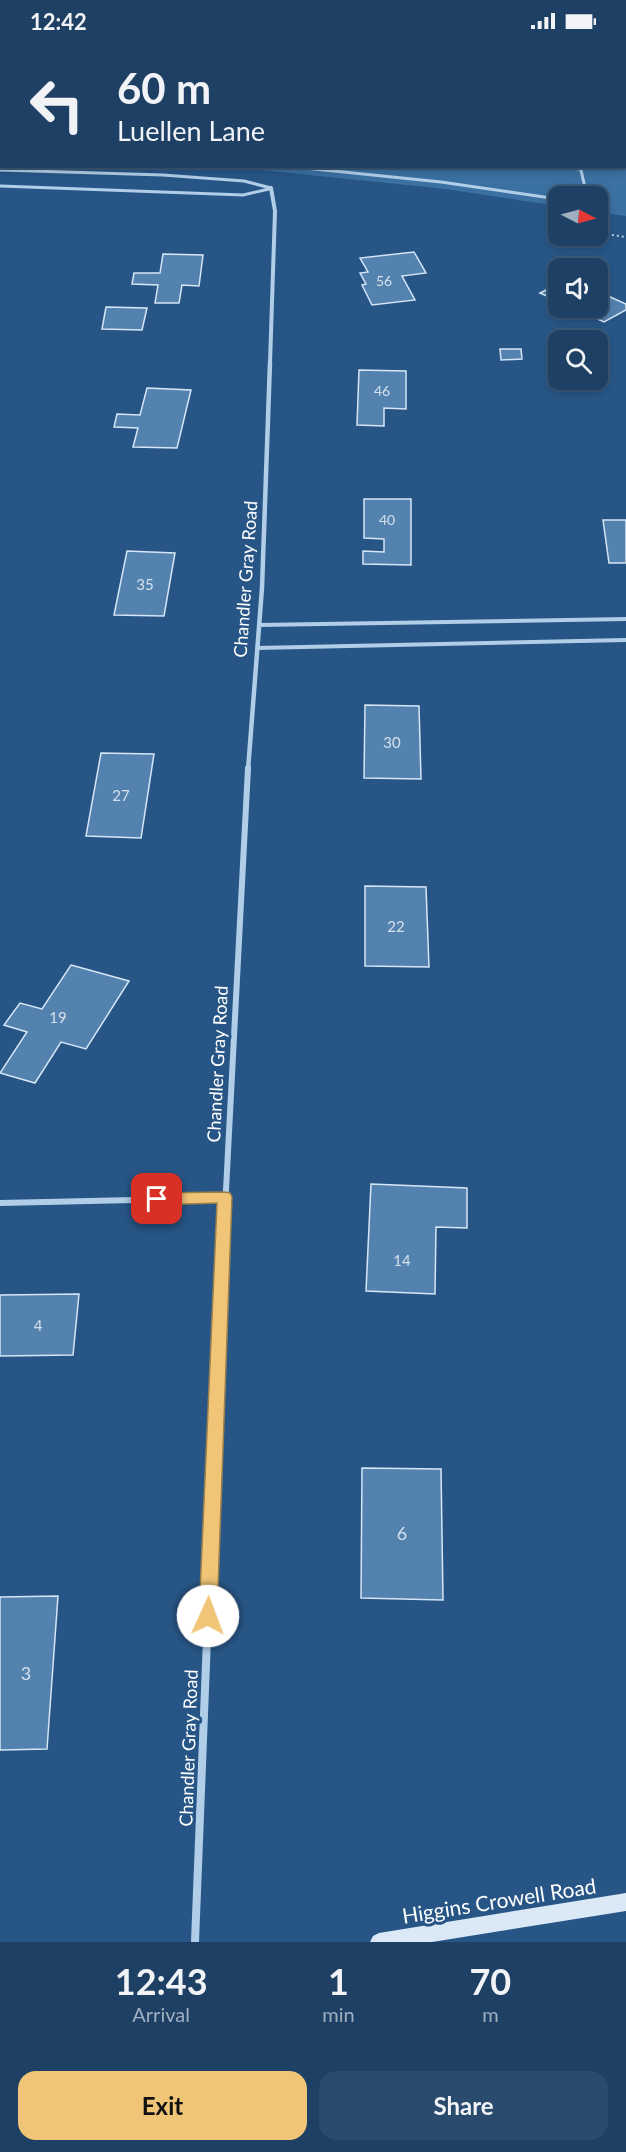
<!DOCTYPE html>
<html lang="en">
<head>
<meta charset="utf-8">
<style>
  :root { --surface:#1d4064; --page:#2a4b6d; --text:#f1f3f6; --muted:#a0afbf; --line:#3b5978; --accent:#f0c577 }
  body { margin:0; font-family:Lato,sans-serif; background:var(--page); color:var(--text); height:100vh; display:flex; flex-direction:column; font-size:22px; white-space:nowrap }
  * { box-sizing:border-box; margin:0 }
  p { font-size:20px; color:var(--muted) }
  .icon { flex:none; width:33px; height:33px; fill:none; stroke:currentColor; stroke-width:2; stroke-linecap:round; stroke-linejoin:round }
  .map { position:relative; height:1900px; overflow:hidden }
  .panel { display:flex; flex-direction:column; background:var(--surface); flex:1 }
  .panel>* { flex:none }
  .banner { position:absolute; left:0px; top:0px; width:627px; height:126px; box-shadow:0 3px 9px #0003,0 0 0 2px var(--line); background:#1d4064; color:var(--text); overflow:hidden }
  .needle { width:39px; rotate:96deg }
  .controls { position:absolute; left:548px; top:144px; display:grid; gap:12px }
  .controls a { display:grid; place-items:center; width:60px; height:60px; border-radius:12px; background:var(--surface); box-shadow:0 3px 9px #0003,0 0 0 2px var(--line); font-size:30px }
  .pin { position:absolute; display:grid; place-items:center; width:51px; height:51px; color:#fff; margin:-26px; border-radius:12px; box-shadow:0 3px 9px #0006 }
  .me { position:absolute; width:66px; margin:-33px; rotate:2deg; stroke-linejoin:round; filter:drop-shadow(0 0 4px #0008) }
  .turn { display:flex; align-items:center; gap:21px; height:126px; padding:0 18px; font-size:27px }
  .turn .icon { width:78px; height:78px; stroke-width:2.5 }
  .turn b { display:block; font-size:42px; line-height:51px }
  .eta { display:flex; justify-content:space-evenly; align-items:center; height:102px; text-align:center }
  .eta b { font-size:36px; font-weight:700; line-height:42px }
  .button { display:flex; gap:12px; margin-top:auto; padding:12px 18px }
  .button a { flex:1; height:69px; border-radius:18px; background:var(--accent); color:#111; font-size:24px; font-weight:700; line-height:69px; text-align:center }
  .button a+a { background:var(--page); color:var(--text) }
  .status { display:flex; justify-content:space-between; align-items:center; height:42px; padding:0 30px; background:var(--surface); direction:ltr }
  .status svg { height:16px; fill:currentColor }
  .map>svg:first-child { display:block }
</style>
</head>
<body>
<div class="status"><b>12:42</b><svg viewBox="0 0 49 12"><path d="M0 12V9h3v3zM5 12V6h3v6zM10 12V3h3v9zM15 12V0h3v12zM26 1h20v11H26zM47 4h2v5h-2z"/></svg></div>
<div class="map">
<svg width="626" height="1900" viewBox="0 0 626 1900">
  <rect width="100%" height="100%" fill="#275686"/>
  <polygon fill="#3b70a2" points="0,0 626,0 626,174 597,170 597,154 558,154 558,164 446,147 232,125 626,124 626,2 2,2 2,115"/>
  <g fill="#5382af" stroke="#d5e6f6" stroke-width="1.5">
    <polygon points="414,210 426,231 402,234 415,258 372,263 362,243 366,242 360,231 368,230 360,216"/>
    <polygon points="163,212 203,213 199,244 182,243 179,261 155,261 158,243 132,242 134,231 160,231"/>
    <polygon points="558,242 558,259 540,251"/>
    <polygon points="597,249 626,262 626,268 604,280 573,266 597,266"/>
    <polygon points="106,265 147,266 142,288 102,287"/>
    <polygon points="500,307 521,307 522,317 501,318"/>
    <polygon points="359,328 406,329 406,367 384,366 384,384 357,383"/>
    <polygon points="147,346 191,348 177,406 133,405 138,386 114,385 117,372 140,373"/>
    <polygon points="364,457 411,457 411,523 363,522 363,509 384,510 384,497 364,496"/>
    <polygon points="603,478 626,478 626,521 609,521"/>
    <polygon points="127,509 175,511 164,574 114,573"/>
    <polygon points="365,663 419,664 421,737 364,736"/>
    <polygon points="101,711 154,712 141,796 86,794"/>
    <polygon points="365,844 426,845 429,925 365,924"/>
    <polygon points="71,923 129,939 86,1007 61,1000 35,1041 0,1031 27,990 4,983 20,961 42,967"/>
    <polygon points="371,1142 467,1146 467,1186 436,1185 435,1252 366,1249"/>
    <polygon points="79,1252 73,1313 0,1314 0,1253"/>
    <polygon points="362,1426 441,1427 443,1558 361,1556"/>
    <polygon points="58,1554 47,1707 0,1708 0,1555"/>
  </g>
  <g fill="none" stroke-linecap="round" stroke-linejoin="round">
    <polyline stroke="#b1cee8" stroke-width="2" stroke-dasharray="2 3" stroke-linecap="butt" points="597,191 626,195"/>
    <g stroke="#b1cee8" stroke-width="3">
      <polyline points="332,0 346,2"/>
      <polyline points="0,70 2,67"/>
      <polyline points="285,124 441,140 558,157"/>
      <polyline points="559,124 580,127"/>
      <polyline points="580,124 587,154"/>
      <polyline points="0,128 163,133 244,139 271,146"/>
      <polyline points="0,144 243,153 269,147"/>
    </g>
    <g stroke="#b1cee8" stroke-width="4">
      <polyline points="259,583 626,577"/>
      <polyline points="257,606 626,598"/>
    </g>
    <polyline stroke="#b1cee8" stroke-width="4" points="270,321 275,169 271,146"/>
    <polyline stroke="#b1cee8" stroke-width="4.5" points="248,728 262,546 270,320"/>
    <g stroke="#b1cee8" stroke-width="6">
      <polyline points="0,1161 224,1156"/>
      <polyline points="221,1244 248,726"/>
    </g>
    <polyline stroke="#b1cee8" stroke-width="8" points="195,1900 221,1243"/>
    <polygon fill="#dbe9f7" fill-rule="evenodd" points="626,1851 626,1869 432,1900 370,1900 373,1894 379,1891"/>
  </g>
  <polygon fill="#f0c577" stroke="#9c804d" stroke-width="1.5" points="224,1150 230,1151 232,1155 217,1574 214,1580 208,1582 202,1580 199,1574 217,1161 157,1163 152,1161 150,1157 152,1153 157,1151"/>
  <g text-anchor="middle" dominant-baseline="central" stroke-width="6" stroke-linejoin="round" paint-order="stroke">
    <g font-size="14" fill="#d4e0eb">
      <text x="384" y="238">56</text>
      <text x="382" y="348">46</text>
      <text x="387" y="477">40</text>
    </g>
    <g font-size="15" fill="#d4e0eb">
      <text x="145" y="542">35</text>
      <text x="392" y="700">30</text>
      <text x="121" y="753">27</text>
      <text x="396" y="884">22</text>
      <text x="58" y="975">19</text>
      <text x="402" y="1218">14</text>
      <text x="38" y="1283">4</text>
    </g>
    <g font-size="18" fill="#fff" stroke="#275686">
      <text transform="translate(245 537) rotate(-86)">Chandler Gray Road</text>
      <text transform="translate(217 1022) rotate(-87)">Chandler Gray Road</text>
      <text transform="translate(188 1706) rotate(-88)">Chandler Gray Road</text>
    </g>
    <g font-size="18" fill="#d4e0eb">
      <text x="402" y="1491">6</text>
      <text x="26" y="1631">3</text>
    </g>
    <g font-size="21" fill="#fff" stroke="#275686">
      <text transform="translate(499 1858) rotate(-9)">Higgins Crowell Road</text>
    </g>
  </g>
</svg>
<div class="controls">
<a><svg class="needle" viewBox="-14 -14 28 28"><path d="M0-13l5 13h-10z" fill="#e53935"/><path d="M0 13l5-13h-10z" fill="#a0afbf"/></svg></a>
<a><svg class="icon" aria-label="sound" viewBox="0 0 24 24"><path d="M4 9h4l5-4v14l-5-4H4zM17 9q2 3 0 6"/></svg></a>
<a><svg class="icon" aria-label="search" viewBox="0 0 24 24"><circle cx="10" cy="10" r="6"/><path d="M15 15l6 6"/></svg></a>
</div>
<div class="pin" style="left:157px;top:1157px;background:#d93025"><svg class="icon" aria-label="arrive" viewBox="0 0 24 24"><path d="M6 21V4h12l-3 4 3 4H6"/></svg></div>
<svg class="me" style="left:208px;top:1574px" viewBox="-20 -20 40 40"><circle r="19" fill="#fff"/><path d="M0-13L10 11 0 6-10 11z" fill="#f0c577"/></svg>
<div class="banner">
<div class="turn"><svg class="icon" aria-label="left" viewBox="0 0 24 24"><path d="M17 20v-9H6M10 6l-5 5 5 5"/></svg><div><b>60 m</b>Luellen Lane</div></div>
</div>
</div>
<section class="panel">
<div class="eta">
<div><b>12:43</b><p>Arrival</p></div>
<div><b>1</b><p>min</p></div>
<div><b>70</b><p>m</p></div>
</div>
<div class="button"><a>Exit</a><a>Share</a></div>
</section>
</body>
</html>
